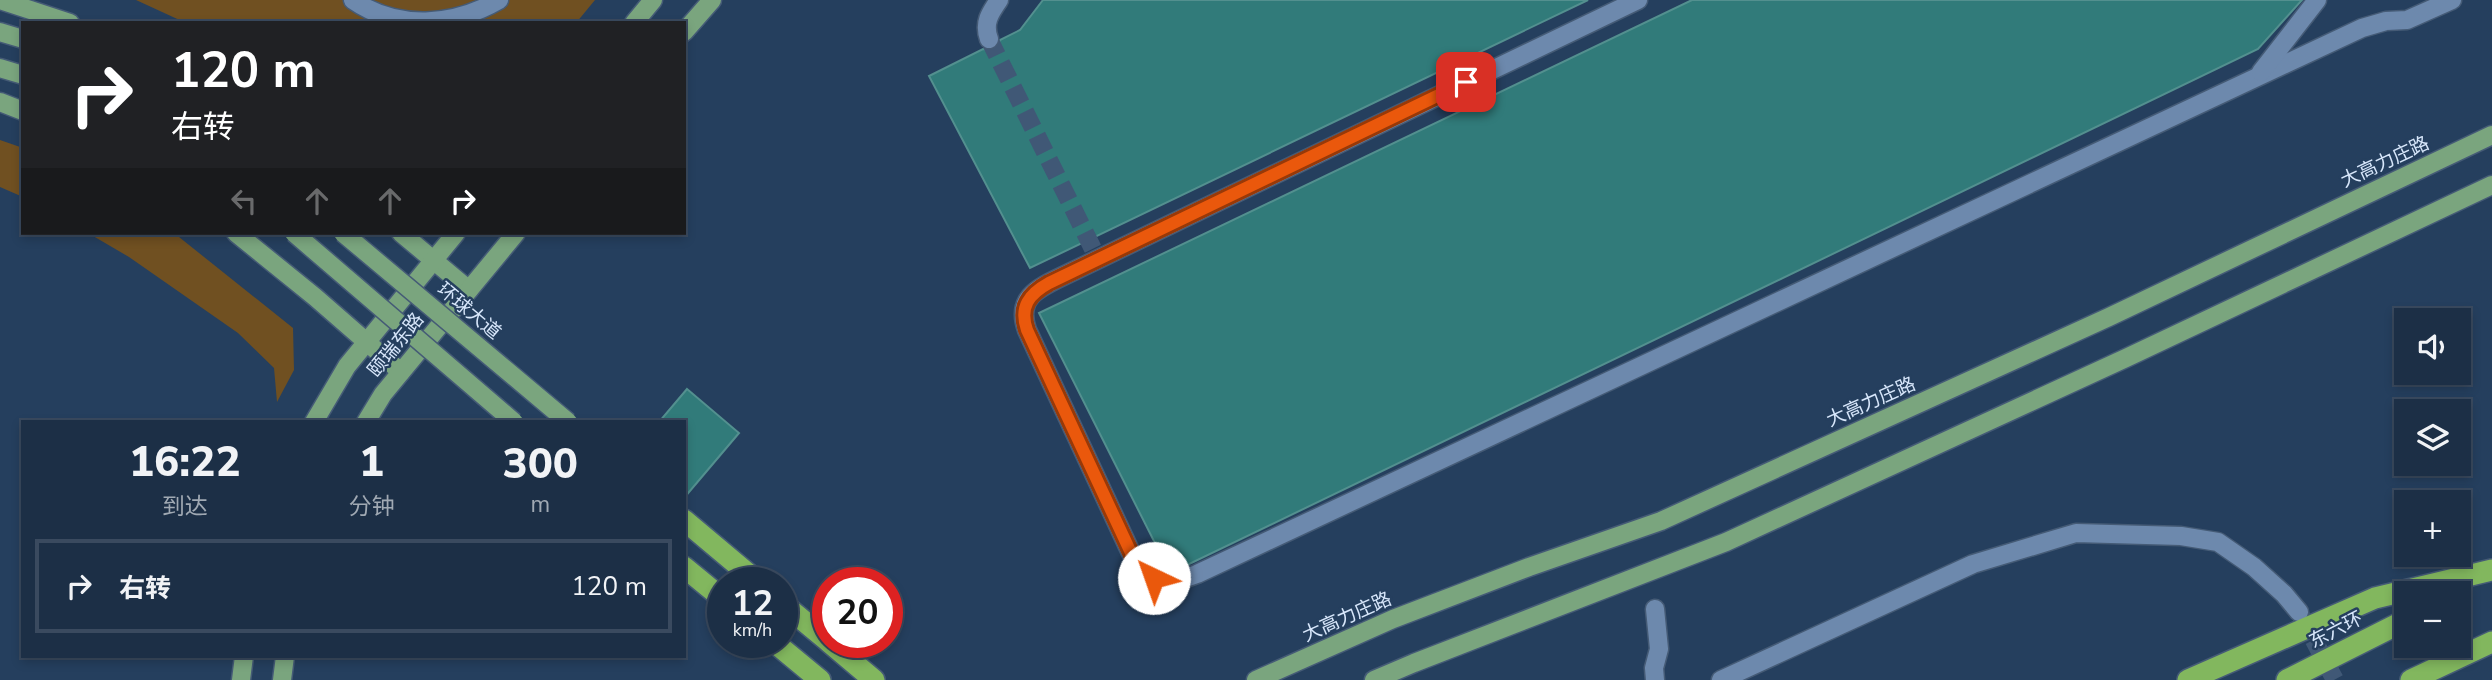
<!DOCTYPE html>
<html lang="zh">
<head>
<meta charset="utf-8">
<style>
  :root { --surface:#1c2f46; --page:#25374d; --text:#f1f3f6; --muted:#a0a9b3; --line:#3a4a5f }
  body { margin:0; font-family:"Nunito Sans","Noto Sans SC",sans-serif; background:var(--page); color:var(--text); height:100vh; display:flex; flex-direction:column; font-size:26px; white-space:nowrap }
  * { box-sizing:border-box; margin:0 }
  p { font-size:23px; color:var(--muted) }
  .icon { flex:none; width:38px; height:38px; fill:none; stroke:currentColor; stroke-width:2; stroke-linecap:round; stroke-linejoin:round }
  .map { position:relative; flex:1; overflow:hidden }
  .side { position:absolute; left:21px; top:420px; width:665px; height:238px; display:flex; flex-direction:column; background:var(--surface); border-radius:0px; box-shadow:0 4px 10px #0003,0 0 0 2px var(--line) }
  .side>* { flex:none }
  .top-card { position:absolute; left:21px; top:21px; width:665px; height:214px; border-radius:0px; box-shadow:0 4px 10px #0003,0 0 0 2px var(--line); background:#202124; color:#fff; overflow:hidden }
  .buttons { position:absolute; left:2394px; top:308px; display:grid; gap:14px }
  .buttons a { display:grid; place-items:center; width:77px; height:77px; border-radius:0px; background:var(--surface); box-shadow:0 4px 10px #0003,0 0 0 2px var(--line); font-size:35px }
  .speed { position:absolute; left:707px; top:567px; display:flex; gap:14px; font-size:35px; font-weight:700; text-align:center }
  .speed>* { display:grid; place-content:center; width:91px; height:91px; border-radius:50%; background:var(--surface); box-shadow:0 4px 10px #0003,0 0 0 2px var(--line); line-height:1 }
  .speed small { font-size:18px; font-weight:400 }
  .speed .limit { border:10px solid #d22; background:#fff; color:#111 }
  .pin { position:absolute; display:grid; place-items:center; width:60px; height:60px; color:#fff; margin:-30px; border-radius:14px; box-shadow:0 4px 10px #0006 }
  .me { position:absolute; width:77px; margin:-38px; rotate:318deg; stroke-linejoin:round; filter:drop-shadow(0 0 5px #0008) }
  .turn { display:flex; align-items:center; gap:24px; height:147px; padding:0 35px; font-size:32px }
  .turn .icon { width:91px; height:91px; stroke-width:2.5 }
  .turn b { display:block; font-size:49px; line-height:60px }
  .lanes { display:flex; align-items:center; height:66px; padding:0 35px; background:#0003; justify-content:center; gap:35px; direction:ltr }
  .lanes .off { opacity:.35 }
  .eta { display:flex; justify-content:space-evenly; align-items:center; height:119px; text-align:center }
  .eta b { font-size:42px; font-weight:800; line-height:49px }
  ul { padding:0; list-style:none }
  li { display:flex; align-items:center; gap:21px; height:94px; margin:0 14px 10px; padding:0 21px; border:4px solid var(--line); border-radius:0px }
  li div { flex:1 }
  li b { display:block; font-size:26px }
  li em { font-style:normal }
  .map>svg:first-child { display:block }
</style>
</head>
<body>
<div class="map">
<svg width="2492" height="680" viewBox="0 0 2492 680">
  <rect width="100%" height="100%" fill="#253f5e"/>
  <g fill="#705021">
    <polygon points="136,0 595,0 576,23 186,23"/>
    <polygon points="0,140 23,148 23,197 0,187"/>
    <polygon points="88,233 174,233 293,328 294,370 277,402 274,368 238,333 129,257"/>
  </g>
  <g fill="#317b7a" stroke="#53908f" stroke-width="2">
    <polygon points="1043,0 1588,0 1030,268 929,76 983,49 991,50 997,47 1000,40 1020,30"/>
    <polygon points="1692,0 2302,0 2258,49 1183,567 1168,569 1039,313"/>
    <polygon points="687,389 739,433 684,498 684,422 659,422"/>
  </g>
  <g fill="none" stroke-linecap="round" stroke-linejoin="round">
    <g stroke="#405876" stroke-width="18" stroke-dasharray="18 9" stroke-linecap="butt">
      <polyline points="989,39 1098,259"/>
      <polyline points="2301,616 2335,680"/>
    </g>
    <defs>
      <g id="minor">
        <path d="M353,0C398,31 454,26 499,0"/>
        <path d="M1638,0L1061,277C1036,289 1016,299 1027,330L1132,555C1149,583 1167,586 1197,574L2362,28L2386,21L2407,20L2452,0"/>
        <path d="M989,39C983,23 990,13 999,0"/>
        <polyline points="2261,72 2317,0"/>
        <polyline points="1655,680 1654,668 1659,649 1655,609"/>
        <polyline points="1721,680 1973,564 2076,533 2181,536 2218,542 2254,567 2284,594 2299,612"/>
      </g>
      <g id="major">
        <polyline points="0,0 70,23"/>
        <polyline points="634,23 653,0"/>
        <polyline points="0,32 23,39"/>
        <polyline points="684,32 712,0"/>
        <polyline points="0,68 23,75"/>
        <polyline points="0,102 23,111"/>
        <polyline points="236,233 315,297 401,372"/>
        <polyline points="401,233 469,290"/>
        <polyline points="314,422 347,366 456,233"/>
        <polyline points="366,422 383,394 516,233"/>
        <polyline points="241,680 244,656"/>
        <polyline points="282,680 285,656"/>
        <polyline points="1256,680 1393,619 1529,567 1661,521 2109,317 2492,135"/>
        <polyline points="1374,680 1414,663 1726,542 2126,358 2492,185"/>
      </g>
      <g id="highway">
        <polyline points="684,520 759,583"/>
        <polyline points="684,567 723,599"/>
        <polyline points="782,603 828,641"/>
        <polyline points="774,642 820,680"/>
        <polyline points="829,642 874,680"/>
        <polyline points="2188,680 2375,598 2492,570"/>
        <polyline points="2287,680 2406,620"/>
        <polyline points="2411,680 2492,642"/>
      </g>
    </defs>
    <use href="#minor" stroke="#455b76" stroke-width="21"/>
    <use href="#major" stroke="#455b76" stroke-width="21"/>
    <use href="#highway" stroke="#455b76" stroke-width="24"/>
    <use href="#minor" stroke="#6d89ad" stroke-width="18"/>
    <use href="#major" stroke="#7aa57e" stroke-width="18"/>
    <use href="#highway" stroke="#82b75e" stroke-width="21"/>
    <defs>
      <g id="major-bridge">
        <polyline points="294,233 514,422"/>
        <polyline points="343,233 568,422"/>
      </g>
    </defs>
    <use href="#major-bridge" stroke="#455b76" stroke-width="21" stroke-linecap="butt"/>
    <use href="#major-bridge" stroke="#7aa57e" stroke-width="18"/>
  </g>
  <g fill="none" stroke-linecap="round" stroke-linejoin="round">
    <defs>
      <path id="route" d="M1154,578L1143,571L1132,555L1027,330C1019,307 1029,294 1049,283L1466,82"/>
    </defs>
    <use href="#route" stroke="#983908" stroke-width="18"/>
    <use href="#route" stroke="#ea580c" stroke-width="12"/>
  </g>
  <g text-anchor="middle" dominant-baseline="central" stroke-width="5" stroke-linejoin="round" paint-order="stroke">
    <g font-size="19" fill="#d8e7fb" stroke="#253f5e">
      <text transform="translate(2385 162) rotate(-25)">大高力庄路</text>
      <text transform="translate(469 311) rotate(40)">环球大道</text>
      <text transform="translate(396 345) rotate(-51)">颐瑞东路</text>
      <text transform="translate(1871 402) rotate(-24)">大高力庄路</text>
      <text transform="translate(1347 617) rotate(-24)">大高力庄路</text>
      <text transform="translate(2336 630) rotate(-27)">东六环</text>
    </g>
  </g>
</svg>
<div class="buttons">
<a><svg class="icon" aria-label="sound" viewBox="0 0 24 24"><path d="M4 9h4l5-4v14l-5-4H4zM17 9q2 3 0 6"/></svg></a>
<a><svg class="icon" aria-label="layers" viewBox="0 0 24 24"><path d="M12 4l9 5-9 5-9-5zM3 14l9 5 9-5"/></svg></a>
<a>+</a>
<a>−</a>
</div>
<div class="speed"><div>12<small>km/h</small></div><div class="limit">20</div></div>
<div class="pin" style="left:1466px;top:82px;background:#d93025"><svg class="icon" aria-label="arrive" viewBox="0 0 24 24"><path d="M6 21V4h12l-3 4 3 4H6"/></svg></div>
<svg class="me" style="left:1154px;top:578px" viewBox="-20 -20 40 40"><circle r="19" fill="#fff"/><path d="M0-13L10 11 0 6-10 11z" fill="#ea580c"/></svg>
<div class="top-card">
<div class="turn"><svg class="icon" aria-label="right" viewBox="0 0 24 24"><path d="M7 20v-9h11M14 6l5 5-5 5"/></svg><div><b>120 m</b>右转</div></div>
<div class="lanes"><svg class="icon off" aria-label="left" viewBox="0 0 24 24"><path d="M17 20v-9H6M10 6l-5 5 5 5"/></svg><svg class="icon off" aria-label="ahead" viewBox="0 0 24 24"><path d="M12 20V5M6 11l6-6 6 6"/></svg><svg class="icon off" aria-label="ahead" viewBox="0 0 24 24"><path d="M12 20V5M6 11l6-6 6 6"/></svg><svg class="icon" aria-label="right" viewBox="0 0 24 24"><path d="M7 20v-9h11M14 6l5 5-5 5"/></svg></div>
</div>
<section class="side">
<div class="eta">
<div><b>16:22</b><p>到达</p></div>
<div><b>1</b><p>分钟</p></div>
<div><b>300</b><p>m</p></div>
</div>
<ul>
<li><svg class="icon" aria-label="right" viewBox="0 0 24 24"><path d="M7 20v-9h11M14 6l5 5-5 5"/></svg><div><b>右转</b></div><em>120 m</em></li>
</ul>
</section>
</div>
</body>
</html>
